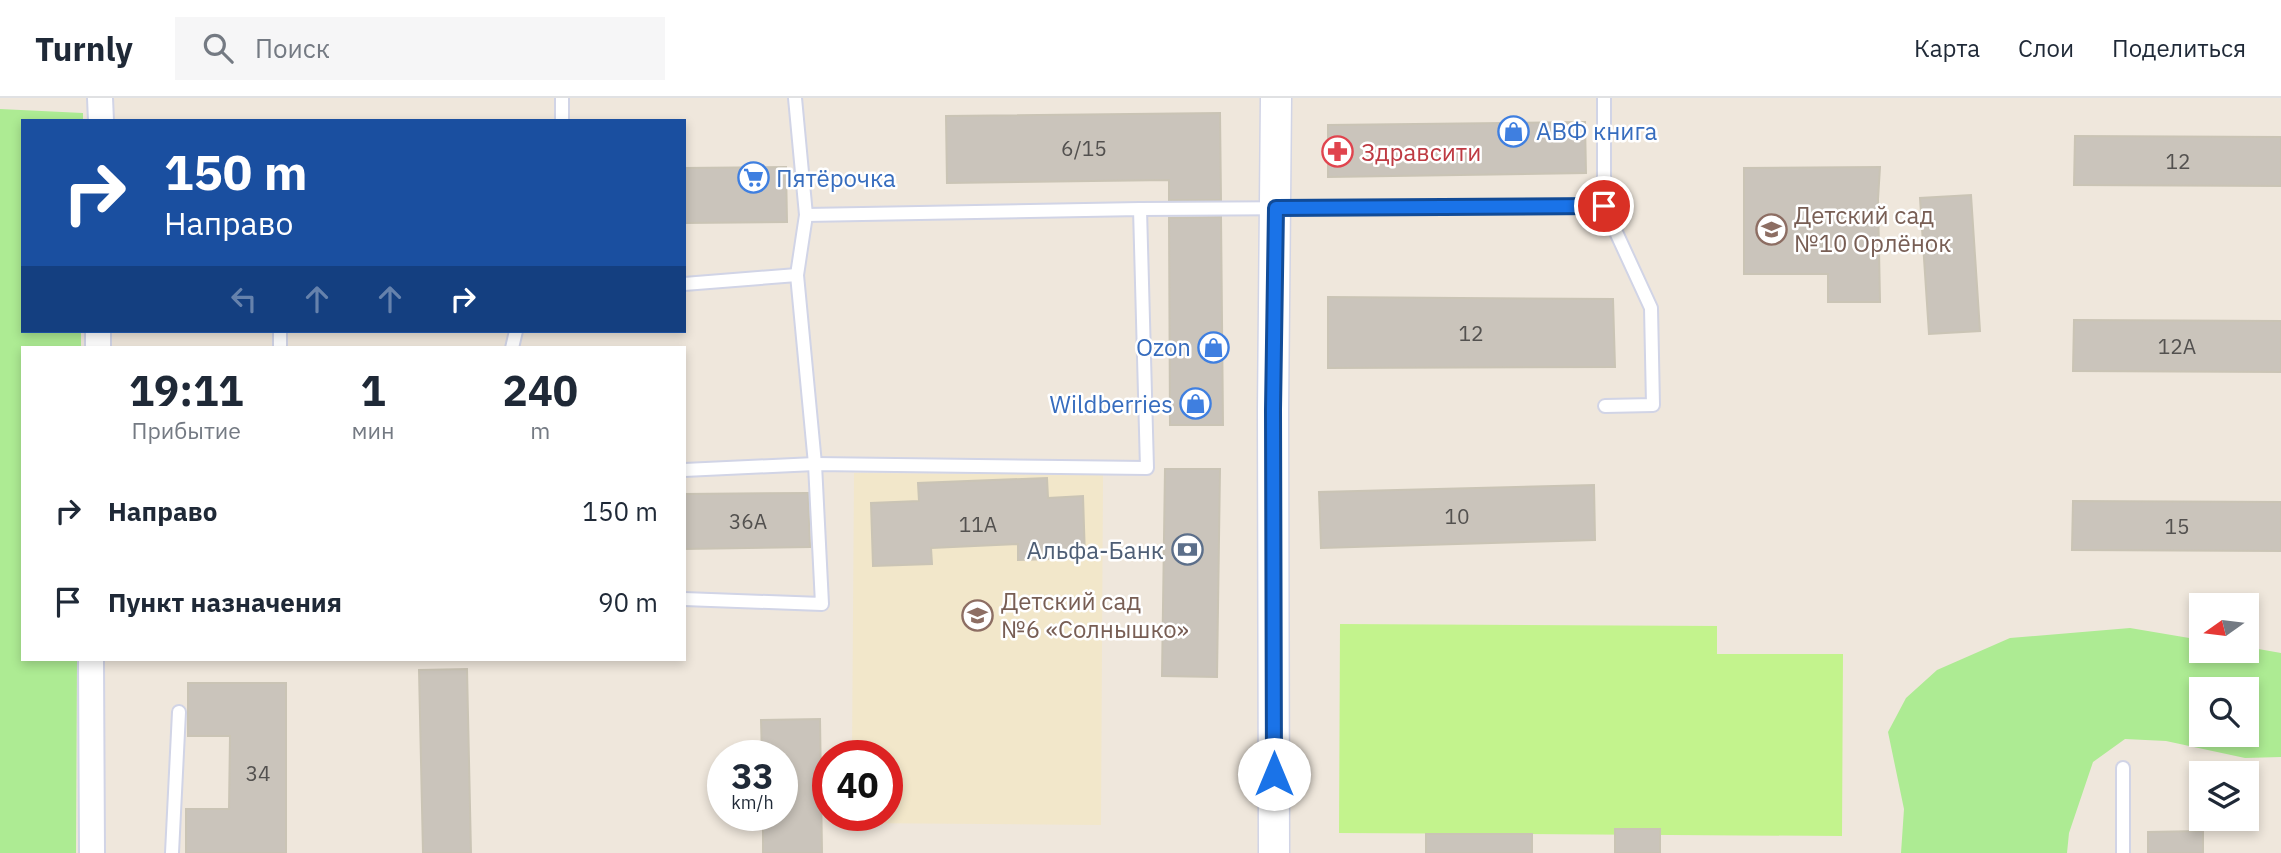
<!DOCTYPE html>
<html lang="ru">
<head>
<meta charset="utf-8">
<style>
  :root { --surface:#fff; --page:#f6f6f7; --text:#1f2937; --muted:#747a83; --line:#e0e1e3 }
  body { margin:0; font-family:"IBM Plex Sans",sans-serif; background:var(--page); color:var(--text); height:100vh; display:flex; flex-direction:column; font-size:26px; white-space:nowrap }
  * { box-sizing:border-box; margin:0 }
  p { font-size:23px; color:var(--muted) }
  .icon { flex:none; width:38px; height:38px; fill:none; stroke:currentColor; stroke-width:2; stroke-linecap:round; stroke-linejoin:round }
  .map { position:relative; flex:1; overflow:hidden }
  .details { position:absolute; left:21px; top:248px; width:665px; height:315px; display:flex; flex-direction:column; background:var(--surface); border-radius:0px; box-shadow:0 4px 10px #0003 }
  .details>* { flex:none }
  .top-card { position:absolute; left:21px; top:21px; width:665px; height:214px; border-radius:0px; box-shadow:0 4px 10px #0003; background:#1a4fa0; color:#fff; overflow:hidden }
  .needle { width:46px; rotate:256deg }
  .buttons { position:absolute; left:2189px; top:495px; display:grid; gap:14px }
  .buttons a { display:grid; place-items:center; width:70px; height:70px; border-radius:0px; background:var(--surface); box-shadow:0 4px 10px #0003; font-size:35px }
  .speed { position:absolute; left:707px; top:642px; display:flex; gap:14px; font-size:35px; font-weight:700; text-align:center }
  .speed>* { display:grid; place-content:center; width:91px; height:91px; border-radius:50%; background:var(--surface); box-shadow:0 4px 10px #0003; line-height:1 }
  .speed small { font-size:18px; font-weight:400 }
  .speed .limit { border:10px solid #d22; background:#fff; color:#111 }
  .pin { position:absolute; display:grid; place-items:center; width:60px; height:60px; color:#fff; margin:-30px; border:4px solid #fff; border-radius:50%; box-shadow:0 2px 7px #0007 }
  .me { position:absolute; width:77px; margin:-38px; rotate:0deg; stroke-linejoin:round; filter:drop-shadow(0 0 5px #0008) }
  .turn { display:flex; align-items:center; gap:24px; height:147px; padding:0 28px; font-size:32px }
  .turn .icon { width:91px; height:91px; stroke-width:2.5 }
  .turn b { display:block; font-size:49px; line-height:60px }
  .lanes { display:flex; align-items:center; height:66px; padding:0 28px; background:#0003; justify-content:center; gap:35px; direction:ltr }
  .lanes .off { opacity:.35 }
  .eta { display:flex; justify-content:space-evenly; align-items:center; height:119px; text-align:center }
  .eta b { font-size:42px; font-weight:700; line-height:49px }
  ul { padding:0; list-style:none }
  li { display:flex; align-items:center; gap:21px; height:91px; padding:0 28px }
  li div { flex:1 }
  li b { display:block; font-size:26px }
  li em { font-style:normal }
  header { display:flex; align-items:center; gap:42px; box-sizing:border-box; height:98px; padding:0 35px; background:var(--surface); border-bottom:2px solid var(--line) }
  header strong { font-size:33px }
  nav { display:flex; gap:38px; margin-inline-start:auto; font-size:24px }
  .search { width:490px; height:63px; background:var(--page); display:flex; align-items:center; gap:18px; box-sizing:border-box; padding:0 24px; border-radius:0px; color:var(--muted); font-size:26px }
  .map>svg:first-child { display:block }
</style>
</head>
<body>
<header>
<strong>Turnly</strong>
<div class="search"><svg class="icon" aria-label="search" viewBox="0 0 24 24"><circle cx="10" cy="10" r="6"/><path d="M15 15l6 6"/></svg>Поиск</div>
<nav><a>Карта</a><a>Слои</a><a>Поделиться</a></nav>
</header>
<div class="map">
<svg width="2281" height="755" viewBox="0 0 2281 755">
  <rect width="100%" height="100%" fill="#efe7dc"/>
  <polygon fill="#f2e7ca" points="854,375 1103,377 1101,727 852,725 852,718 887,718 887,658 852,658"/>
  <g fill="#adeb93" fill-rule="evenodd">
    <polygon points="0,11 83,15 83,23 23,23 23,233 81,233 81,250 23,250 23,562 77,562 76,755 0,755"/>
    <path d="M2130,530L2201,542L2202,553H2247V549L2281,555V659L2245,660L2166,643L2125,641L2093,664L2069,735L2067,755H1901L1904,711L1888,634L1906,600L1937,572L2010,540ZM2202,592H2247V637H2202Z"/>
  </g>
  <polygon fill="#c3f38d" points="1340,526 1717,528 1717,556 1843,556 1842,738 1339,735"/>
  <g fill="#cac4bb" stroke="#cac4b5" stroke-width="2">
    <polygon points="1220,15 1221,102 1169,102 1169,82 947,85 946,18"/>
    <polygon points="1585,24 1586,75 1328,79 1328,27"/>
    <polygon points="2075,38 2281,39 2281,88 2074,87"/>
    <polygon points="786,69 787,124 684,125 684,70"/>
    <polygon points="1880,69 1878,101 1880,204 1828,204 1828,176 1744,176 1744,70"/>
    <polygon points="1971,97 1980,233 1929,236 1920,100"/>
    <polygon points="1221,119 1223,327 1170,327 1169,120"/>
    <polygon points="1328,199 1613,201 1615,269 1328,270"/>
    <polygon points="2074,222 2281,223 2281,274 2073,273"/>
    <polygon points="1165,371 1220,371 1217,579 1162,578"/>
    <polygon points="1047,380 1048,400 1083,398 1085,460 1018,462 1018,446 931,450 932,466 873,468 871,405 919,403 918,385"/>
    <polygon points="1594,387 1595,442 1321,450 1319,394"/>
    <polygon points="808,395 810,449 684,451 684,396"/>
    <polygon points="2073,403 2281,404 2281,453 2072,452"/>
    <polygon points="467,571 471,755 423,755 419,572"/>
    <polygon points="188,585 286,585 286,755 186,755 186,711 229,711 230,638 188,638"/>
    <polygon points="820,621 822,755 763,755 763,718 782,718 782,658 762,658 761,622"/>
    <rect x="1615" y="731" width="45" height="24"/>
    <polygon points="2203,733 2203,755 2148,755 2148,734"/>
    <rect x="1426" y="736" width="106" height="19"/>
  </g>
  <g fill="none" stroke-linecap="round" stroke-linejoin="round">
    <defs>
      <g id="service">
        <polyline points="1604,0 1604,108"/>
        <polyline points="562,23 562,0"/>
        <polyline points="1140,111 1604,108 1651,210 1653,307 1605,308"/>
        <polyline points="684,186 797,177"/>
        <polyline points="280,250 280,233"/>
        <polyline points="512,250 516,233"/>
        <polyline points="684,372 815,366 1147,370 1140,111 806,117 795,0"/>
        <polyline points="684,501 822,506 815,366 797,177 806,117"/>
        <polyline points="172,755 179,614"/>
        <polyline points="2123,755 2123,670"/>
      </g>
      <g id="minor">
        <polyline points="100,0 101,23"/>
        <polyline points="98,250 98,233"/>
        <polyline points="91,562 92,755"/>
      </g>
      <polyline id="tertiary" points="1274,755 1273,312 1276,0"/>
    </defs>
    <use href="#service" stroke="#d1d4e6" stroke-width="16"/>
    <use href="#minor" stroke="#d1d4e6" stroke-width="28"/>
    <use href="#tertiary" stroke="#d1d4e6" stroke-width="33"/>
    <use href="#service" stroke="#fff" stroke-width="12"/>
    <use href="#minor" stroke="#fff" stroke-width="24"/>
    <use href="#tertiary" stroke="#fff" stroke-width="30"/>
  </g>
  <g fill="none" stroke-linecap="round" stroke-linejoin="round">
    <defs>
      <polyline id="route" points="1274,676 1273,312 1276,110 1604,108"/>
    </defs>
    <use href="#route" stroke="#114b97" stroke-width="18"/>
    <use href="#route" stroke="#1a73e8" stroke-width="12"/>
  </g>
  <defs>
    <symbol id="shop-ring" viewBox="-11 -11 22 22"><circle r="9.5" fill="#fff" stroke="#3f7fe0" stroke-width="1.5"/><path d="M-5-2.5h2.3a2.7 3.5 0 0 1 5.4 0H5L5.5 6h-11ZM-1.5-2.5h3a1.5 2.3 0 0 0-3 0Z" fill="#3f7fe0"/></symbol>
    <symbol id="pharmacy-ring" viewBox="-11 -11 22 22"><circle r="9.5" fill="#fff" stroke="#e0444e" stroke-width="1.5"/><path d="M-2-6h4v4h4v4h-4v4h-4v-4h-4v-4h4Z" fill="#e0444e"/></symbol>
    <symbol id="supermarket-ring" viewBox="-11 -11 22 22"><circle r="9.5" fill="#fff" stroke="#3f7fe0" stroke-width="1.5"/><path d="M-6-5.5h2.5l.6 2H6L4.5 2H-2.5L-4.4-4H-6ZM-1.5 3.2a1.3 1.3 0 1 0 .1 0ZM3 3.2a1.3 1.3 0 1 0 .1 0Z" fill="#3f7fe0"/></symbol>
    <symbol id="school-ring" viewBox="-11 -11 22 22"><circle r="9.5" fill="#fff" stroke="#8d6e63" stroke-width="1.5"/><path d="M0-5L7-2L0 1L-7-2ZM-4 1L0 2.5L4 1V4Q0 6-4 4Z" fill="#8d6e63"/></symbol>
    <symbol id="bank-ring" viewBox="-11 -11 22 22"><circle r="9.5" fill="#fff" stroke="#5c6f8a" stroke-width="1.5"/><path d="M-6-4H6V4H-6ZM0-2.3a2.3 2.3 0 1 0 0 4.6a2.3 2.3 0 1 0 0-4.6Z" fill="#5c6f8a"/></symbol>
  </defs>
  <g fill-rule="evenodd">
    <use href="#shop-ring" x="1496" y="16" width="35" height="35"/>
    <use href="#pharmacy-ring" x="1320" y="36" width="35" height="35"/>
    <use href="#supermarket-ring" x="736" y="62" width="35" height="35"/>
    <use href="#school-ring" x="1754" y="114" width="35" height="35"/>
    <use href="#shop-ring" x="1196" y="232" width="35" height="35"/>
    <use href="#shop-ring" x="1178" y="288" width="35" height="35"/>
    <use href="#bank-ring" x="1170" y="434" width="35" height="35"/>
    <use href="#school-ring" x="960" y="500" width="35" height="35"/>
  </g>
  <g text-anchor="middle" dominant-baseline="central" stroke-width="5" stroke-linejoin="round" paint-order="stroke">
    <g font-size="21" fill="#53514f">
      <text x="1084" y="50">6/15</text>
      <text x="2178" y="63">12</text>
      <text x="1471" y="235">12</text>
      <text x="2177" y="248">12А</text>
      <text x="1457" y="418">10</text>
      <text x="748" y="423">36А</text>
      <text x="978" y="426">11А</text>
      <text x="2177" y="428">15</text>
      <text x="258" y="675">34</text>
    </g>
    <g font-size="24" fill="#366cbe" stroke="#fff" text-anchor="start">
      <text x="1536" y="33">АВФ книга</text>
      <text x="776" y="80">Пятёрочка</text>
      <text x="1191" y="249" text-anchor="end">Ozon</text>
      <text x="1173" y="306" text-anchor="end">Wildberries</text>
    </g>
    <g font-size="24" fill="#be3a42" stroke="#fff" text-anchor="start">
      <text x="1361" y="54">Здравсити</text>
    </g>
    <g font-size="24" fill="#785e54" stroke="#fff" text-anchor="start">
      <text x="1794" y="117">Детский сад<tspan x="1794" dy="28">№10 Орлёнок</tspan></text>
      <text x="1001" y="503">Детский сад<tspan x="1001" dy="28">№6 «Солнышко»</tspan></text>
    </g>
    <g font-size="24" fill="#4e5e75" stroke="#fff" text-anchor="end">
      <text x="1164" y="452">Альфа-Банк</text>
    </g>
  </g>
</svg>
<div class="buttons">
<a><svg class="needle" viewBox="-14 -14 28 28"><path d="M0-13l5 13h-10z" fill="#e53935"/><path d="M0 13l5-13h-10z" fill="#747a83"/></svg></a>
<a><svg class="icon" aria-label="search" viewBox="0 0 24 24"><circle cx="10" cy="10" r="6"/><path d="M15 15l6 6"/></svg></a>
<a><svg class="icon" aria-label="layers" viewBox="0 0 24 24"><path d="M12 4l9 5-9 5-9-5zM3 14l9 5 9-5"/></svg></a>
</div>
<div class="speed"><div>33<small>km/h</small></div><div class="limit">40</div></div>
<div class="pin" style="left:1604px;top:108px;background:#d93025"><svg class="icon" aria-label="arrive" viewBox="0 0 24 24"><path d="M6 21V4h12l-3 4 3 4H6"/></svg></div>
<svg class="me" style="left:1274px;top:676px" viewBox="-20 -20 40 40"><circle r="19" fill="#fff"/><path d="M0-13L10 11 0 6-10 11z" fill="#1a73e8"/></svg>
<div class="top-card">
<div class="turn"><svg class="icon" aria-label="right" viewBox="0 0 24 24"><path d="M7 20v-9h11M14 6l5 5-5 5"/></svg><div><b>150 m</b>Направо</div></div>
<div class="lanes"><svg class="icon off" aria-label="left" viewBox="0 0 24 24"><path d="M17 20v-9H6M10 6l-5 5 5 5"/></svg><svg class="icon off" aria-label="ahead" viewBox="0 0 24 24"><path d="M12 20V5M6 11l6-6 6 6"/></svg><svg class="icon off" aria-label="ahead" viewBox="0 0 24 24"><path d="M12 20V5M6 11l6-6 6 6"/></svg><svg class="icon" aria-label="right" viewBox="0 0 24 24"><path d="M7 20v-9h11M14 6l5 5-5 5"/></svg></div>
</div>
<section class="details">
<div class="eta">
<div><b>19:11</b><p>Прибытие</p></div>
<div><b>1</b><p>мин</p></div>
<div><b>240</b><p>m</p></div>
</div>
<ul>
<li><svg class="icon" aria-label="right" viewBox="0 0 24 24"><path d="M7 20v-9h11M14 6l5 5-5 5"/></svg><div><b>Направо</b></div><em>150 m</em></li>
<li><svg class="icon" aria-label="arrive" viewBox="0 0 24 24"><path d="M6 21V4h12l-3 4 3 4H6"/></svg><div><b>Пункт назначения</b></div><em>90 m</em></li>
</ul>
</section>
</div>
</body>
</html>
